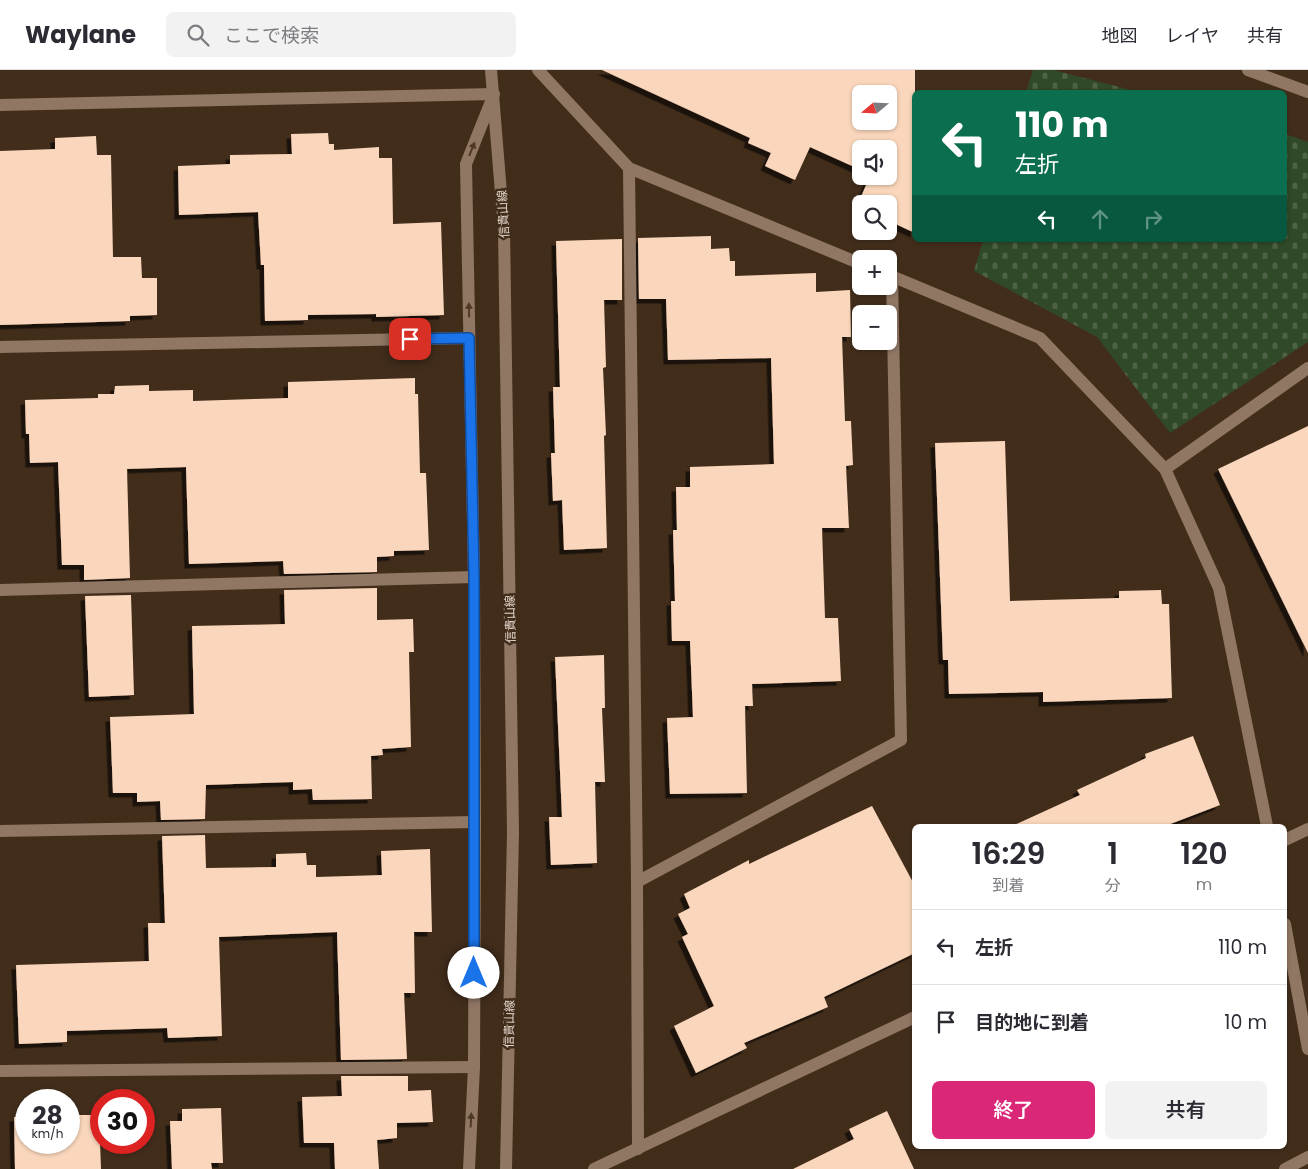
<!DOCTYPE html>
<html lang="ja">
<head>
<meta charset="utf-8">
<style>
  :root { --surface:#fff; --page:#f2f2f3; --text:#2b2b33; --muted:#7c7c81; --line:#e1e1e2; --accent:#db2777 }
  body { margin:0; font-family:Poppins,"Noto Sans JP",sans-serif; background:var(--page); color:var(--text); height:100vh; display:flex; flex-direction:column; font-size:19px; white-space:nowrap }
  * { box-sizing:border-box; margin:0 }
  p { font-size:16px; color:var(--muted) }
  .icon { flex:none; width:28px; height:28px; fill:none; stroke:currentColor; stroke-width:2; stroke-linecap:round; stroke-linejoin:round }
  .map { position:relative; flex:1; overflow:hidden }
  .sheet { position:absolute; left:912px; top:754px; width:375px; height:325px; display:flex; flex-direction:column; background:var(--surface); border-radius:8px; box-shadow:0 1px 4px #0004 }
  .sheet>* { flex:none }
  .hud { position:absolute; left:912px; top:20px; width:375px; height:152px; border-radius:8px; box-shadow:0 1px 4px #0004; background:#0b6e4f; color:#fff; overflow:hidden }
  .needle { width:32px; rotate:251deg }
  .fabs { position:absolute; left:852px; top:15px; display:grid; gap:10px }
  .fabs a { display:grid; place-items:center; width:45px; height:45px; border-radius:8px; background:var(--surface); box-shadow:0 1px 4px #0004; font-size:25px }
  .speed { position:absolute; left:15px; top:1019px; display:flex; gap:10px; font-size:25px; font-weight:700; text-align:center }
  .speed>* { display:grid; place-content:center; width:65px; height:65px; border-radius:50%; background:var(--surface); box-shadow:0 1px 4px #0004; line-height:1 }
  .speed small { font-size:12px; font-weight:400 }
  .speed .limit { border:8px solid #d22; background:#fff; color:#111 }
  .pin { position:absolute; display:grid; place-items:center; width:42px; height:42px; color:#fff; margin:-21px; border-radius:10px; box-shadow:0 2px 8px #0006 }
  .me { position:absolute; width:55px; margin:-28px; rotate:0deg; stroke-linejoin:round; filter:drop-shadow(0 0 4px #0008) }
  .turn { display:flex; align-items:center; gap:18px; height:105px; padding:0 20px; font-size:22px }
  .turn .icon { width:65px; height:65px; stroke-width:2.5 }
  .turn b { display:block; font-size:35px; line-height:42px }
  .lanes { display:flex; align-items:center; height:48px; padding:0 20px; background:#0003; justify-content:center; gap:25px; direction:ltr }
  .lanes .off { opacity:.35 }
  .eta { display:flex; justify-content:space-evenly; align-items:center; height:85px; text-align:center }
  .eta b { font-size:30px; font-weight:600; line-height:35px }
  .primary-button { display:flex; gap:10px; margin-top:auto; padding:10px 20px }
  .primary-button a { flex:1; height:58px; border-radius:8px; background:var(--accent); color:#fff; font-size:20px; font-weight:600; line-height:58px; text-align:center }
  .primary-button a+a { background:var(--page); color:var(--text) }
  ul { padding:0; list-style:none }
  li { display:flex; align-items:center; gap:15px; height:75px; padding:0 20px; border-top:1px solid var(--line) }
  li div { flex:1 }
  li b { display:block; font-size:19px }
  li em { font-style:normal }
  header { display:flex; align-items:center; gap:30px; box-sizing:border-box; height:70px; padding:0 25px; background:var(--surface); border-bottom:1px solid var(--line) }
  header strong { font-size:24px }
  nav { display:flex; gap:28px; margin-inline-start:auto; font-size:18px }
  .search { width:350px; height:45px; background:var(--page); display:flex; align-items:center; gap:12px; box-sizing:border-box; padding:0 18px; border-radius:8px; color:var(--muted); font-size:19px }
  .map>svg:first-child { display:block }
</style>
</head>
<body>
<header>
<strong>Waylane</strong>
<div class="search"><svg class="icon" aria-label="search" viewBox="0 0 24 24"><circle cx="10" cy="10" r="6"/><path d="M15 15l6 6"/></svg>ここで検索</div>
<nav><a>地図</a><a>レイヤ</a><a>共有</a></nav>
</header>
<div class="map">
<svg width="1308" height="1099" viewBox="0 0 1308 1099">
  <defs>
    <pattern id="cemetery-stones" width="16" height="16" patternUnits="userSpaceOnUse" patternTransform="scale(1.25)"><rect width="16" height="16" fill="#304927"/><path d="M2 7V4a2 2 0 0 1 4 0v3zM10 15v-3a2 2 0 0 1 4 0v3z" fill="#4e6245"/></pattern>
    <filter id="shadow"><feDropShadow dx="-4.5" dy="4.5" stdDeviation="0" flood-color="#0009"/></filter>
  </defs>
  <rect width="100%" height="100%" fill="#422d1b"/>
  <g fill="url(#cemetery-stones)">
    <polygon points="1033,0 1053,0 1139,22 1026,22"/>
    <polygon points="1285,64 1308,72 1308,272 1170,363 1097,267 974,201 983,170 1285,170"/>
  </g>
  <g fill="#fad7bc" fill-rule="evenodd" filter="url(#shadow)">
    <path d="M602,0H915V163L889,151V134H861V138L857,136L870,106H889V79H861V100L810,77L795,110L765,96L771,83L748,73L750,68ZM861,24H889V51H861Z"/>
    <polygon points="328,63 329,74 334,74 334,80 379,77 379,88 392,88 393,154 441,152 444,245 376,247 376,244 308,245 308,250 265,251 264,195 261,195 258,142 179,145 178,96 230,94 230,85 292,84 291,64"/>
    <polygon points="96,66 97,85 111,85 113,187 141,187 142,208 157,208 157,245 130,246 130,251 0,255 0,81 55,79 55,68"/>
    <polygon points="711,166 711,179 729,178 730,191 735,191 735,206 816,203 816,222 850,220 851,267 842,267 845,351 851,351 853,395 846,396 849,458 822,458 825,548 838,548 841,611 752,614 753,636 745,636 747,723 670,724 667,648 693,647 690,571 672,571 671,531 675,531 673,460 677,460 676,417 690,417 690,397 774,394 771,288 668,290 666,229 639,229 638,168"/>
    <polygon points="622,169 622,230 604,230 606,297 603,298 606,365 604,366 607,478 564,480 562,430 553,431 551,383 555,383 553,317 560,317 556,171"/>
    <polygon points="415,308 415,324 418,324 420,403 426,403 429,480 394,481 394,486 377,487 377,502 284,504 283,491 189,494 186,397 127,399 130,508 84,510 84,495 62,495 58,392 30,393 29,364 26,364 25,330 98,328 98,324 114,324 115,316 149,315 149,321 193,320 193,331 288,328 288,312"/>
    <polygon points="1308,356 1308,583 1218,399"/>
    <polygon points="1005,371 1010,531 1119,528 1119,521 1161,520 1162,534 1169,534 1172,628 1043,632 1043,622 949,624 948,590 943,590 935,373"/>
    <polygon points="377,518 377,550 413,549 414,582 409,582 411,677 382,679 383,685 371,686 372,729 313,730 312,719 293,720 293,712 206,715 205,749 161,750 160,731 137,732 137,723 113,723 110,647 194,644 192,556 285,554 284,520"/>
    <polygon points="131,525 134,625 89,627 85,526"/>
    <polygon points="604,585 605,638 602,638 605,712 595,712 597,793 551,795 549,747 562,747 555,587"/>
    <polygon points="1193,666 1220,735 1165,756 1012,756 1080,725 1077,720 1146,688 1145,684"/>
    <polygon points="872,736 915,816 915,883 824,927 828,937 744,973 747,978 696,1003 674,956 714,936 682,867 688,864 678,844 690,838 684,824 749,790 749,794"/>
    <polygon points="205,765 206,798 276,797 276,784 306,783 307,795 316,795 316,807 382,805 381,781 430,779 432,862 414,862 415,923 404,923 407,989 341,990 337,862 219,867 222,966 168,968 167,958 67,961 67,972 19,974 16,895 149,891 148,853 165,853 162,766"/>
    <polygon points="341,1006 408,1006 408,1021 431,1020 433,1052 397,1053 397,1068 377,1070 379,1099 335,1099 334,1073 304,1073 302,1027 342,1026"/>
    <polygon points="221,1038 223,1093 211,1093 212,1099 172,1099 170,1051 182,1051 182,1039"/>
    <polygon points="887,1041 914,1099 793,1099 854,1069 849,1059"/>
    <polygon points="69,1045 99,1045 101,1099 15,1099 14,1047 26,1047 26,1072 69,1072"/>
  </g>
  <g fill="none" stroke-linecap="round" stroke-linejoin="round">
    <g stroke="#907764" stroke-width="12">
      <polyline points="538,0 629,98 861,194"/>
      <polyline points="0,35 494,24 466,94 474,507 475,752 474,997 469,1099"/>
      <polyline points="629,98 637,812 638,1079"/>
      <polyline points="889,205 1040,268 1165,399 1219,518 1267,756"/>
      <polyline points="0,277 469,268"/>
      <polyline points="1165,399 1308,298"/>
      <polyline points="0,520 474,507"/>
      <polyline points="0,761 475,752"/>
      <polyline points="1285,770 1308,759"/>
      <polyline points="637,812 901,670 892,207"/>
      <polyline points="1285,854 1308,979"/>
      <polyline points="0,1001 474,997"/>
      <polyline points="594,1099 915,947"/>
      <polyline points="1285,1099 1308,1087"/>
    </g>
    <g stroke="#907764" stroke-width="12">
      <polyline points="491,0 504,160 513,762 506,1099"/>
      <polyline points="1248,0 1308,22"/>
    </g>
  </g>
  <defs><path id="oneway-solid" d="M-6-.8H1V-3.2L6.5 0L1 3.2V.8H-6Z" transform="scale(1.25)"/></defs>
  <g fill="#4e3826">
    <use href="#oneway-solid" transform="translate(472 79) rotate(-68)"/>
    <use href="#oneway-solid" transform="translate(469 240) rotate(-91)"/>
    <use href="#oneway-solid" transform="translate(471 1050) rotate(-87)"/>
  </g>
  <g fill="none" stroke-linecap="round" stroke-linejoin="round">
    <defs>
      <polyline id="route" points="410,269 469,268 474,506 474,903"/>
    </defs>
    <use href="#route" stroke="#114b97" stroke-width="12"/>
    <use href="#route" stroke="#1a73e8" stroke-width="9"/>
  </g>
  <g text-anchor="middle" dominant-baseline="central" stroke-width="5" stroke-linejoin="round" paint-order="stroke">
    <g font-size="12" fill="#e3d5ca" stroke="#422d1b">
      <text transform="translate(503 144) rotate(-93)">信貴山線</text>
      <text transform="translate(510 549) rotate(-91)">信貴山線</text>
      <text transform="translate(509 954) rotate(-89)">信貴山線</text>
    </g>
  </g>
</svg>
<div class="fabs">
<a><svg class="needle" viewBox="-14 -14 28 28"><path d="M0-13l5 13h-10z" fill="#e53935"/><path d="M0 13l5-13h-10z" fill="#7c7c81"/></svg></a>
<a><svg class="icon" aria-label="sound" viewBox="0 0 24 24"><path d="M4 9h4l5-4v14l-5-4H4zM17 9q2 3 0 6"/></svg></a>
<a><svg class="icon" aria-label="search" viewBox="0 0 24 24"><circle cx="10" cy="10" r="6"/><path d="M15 15l6 6"/></svg></a>
<a>+</a>
<a>−</a>
</div>
<div class="speed"><div>28<small>km/h</small></div><div class="limit">30</div></div>
<div class="pin" style="left:410px;top:269px;background:#d93025"><svg class="icon" aria-label="arrive" viewBox="0 0 24 24"><path d="M6 21V4h12l-3 4 3 4H6"/></svg></div>
<svg class="me" style="left:474px;top:903px" viewBox="-20 -20 40 40"><circle r="19" fill="#fff"/><path d="M0-13L10 11 0 6-10 11z" fill="#1a73e8"/></svg>
<div class="hud">
<div class="turn"><svg class="icon" aria-label="left" viewBox="0 0 24 24"><path d="M17 20v-9H6M10 6l-5 5 5 5"/></svg><div><b>110 m</b>左折</div></div>
<div class="lanes"><svg class="icon" aria-label="left" viewBox="0 0 24 24"><path d="M17 20v-9H6M10 6l-5 5 5 5"/></svg><svg class="icon off" aria-label="ahead" viewBox="0 0 24 24"><path d="M12 20V5M6 11l6-6 6 6"/></svg><svg class="icon off" aria-label="right" viewBox="0 0 24 24"><path d="M7 20v-9h11M14 6l5 5-5 5"/></svg></div>
</div>
<section class="sheet">
<div class="eta">
<div><b>16:29</b><p>到着</p></div>
<div><b>1</b><p>分</p></div>
<div><b>120</b><p>m</p></div>
</div>
<ul>
<li><svg class="icon" aria-label="left" viewBox="0 0 24 24"><path d="M17 20v-9H6M10 6l-5 5 5 5"/></svg><div><b>左折</b></div><em>110 m</em></li>
<li><svg class="icon" aria-label="arrive" viewBox="0 0 24 24"><path d="M6 21V4h12l-3 4 3 4H6"/></svg><div><b>目的地に到着</b></div><em>10 m</em></li>
</ul>
<div class="primary-button"><a>終了</a><a>共有</a></div>
</section>
</div>
</body>
</html>
